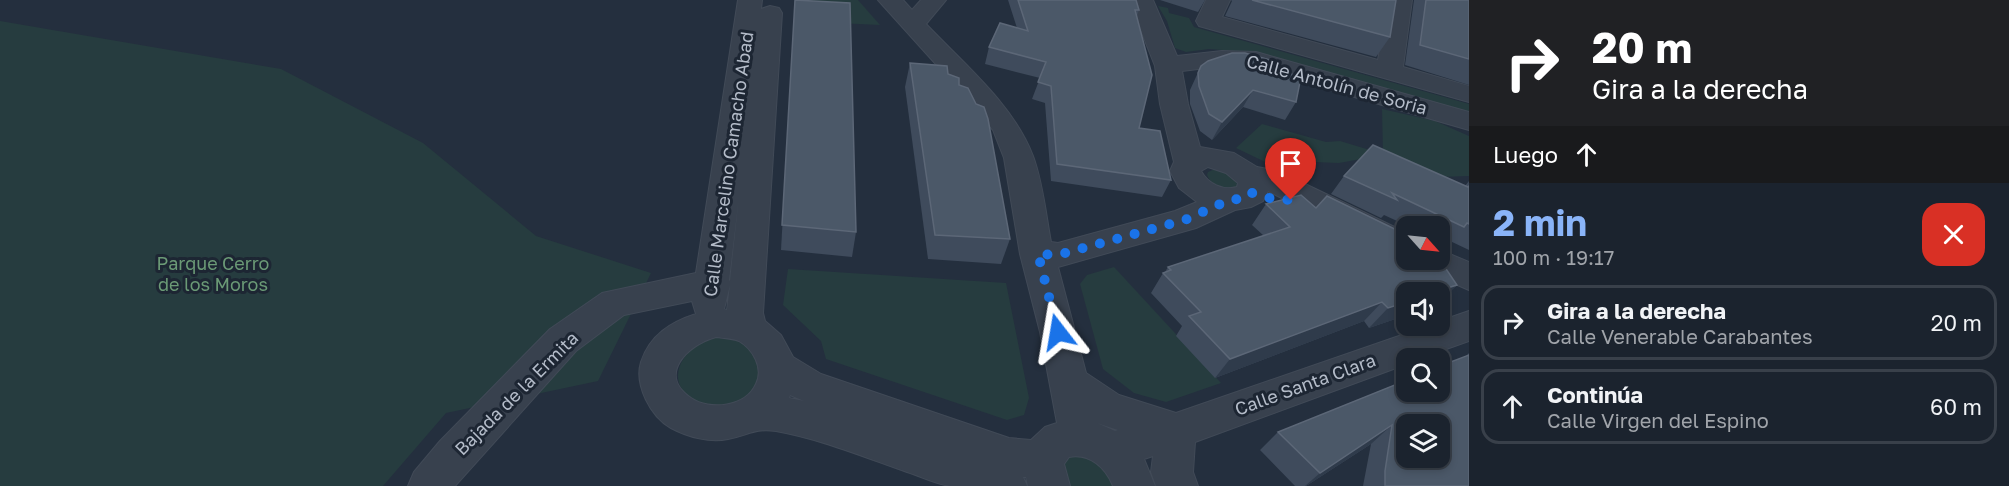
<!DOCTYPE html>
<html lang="es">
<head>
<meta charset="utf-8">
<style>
  :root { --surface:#1b232e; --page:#282f3a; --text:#f1f3f6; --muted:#a0a4aa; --line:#39404a; --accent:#8ab4f8 }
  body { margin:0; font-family:"Golos Text",sans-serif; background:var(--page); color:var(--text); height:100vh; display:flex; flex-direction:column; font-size:22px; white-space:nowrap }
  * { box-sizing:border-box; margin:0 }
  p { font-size:20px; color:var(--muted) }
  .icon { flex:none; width:33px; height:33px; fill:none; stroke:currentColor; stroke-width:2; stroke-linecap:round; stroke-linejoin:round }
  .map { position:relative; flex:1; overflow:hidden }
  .side { display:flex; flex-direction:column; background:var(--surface); width:540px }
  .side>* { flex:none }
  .guide { background:#202124; color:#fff; overflow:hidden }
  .needle { width:39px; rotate:117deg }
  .buttons { position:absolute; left:1396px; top:216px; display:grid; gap:12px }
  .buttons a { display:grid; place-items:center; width:54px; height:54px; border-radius:12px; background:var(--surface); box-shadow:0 3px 9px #0003,0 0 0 2px var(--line); font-size:30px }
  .pin { position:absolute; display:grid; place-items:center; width:51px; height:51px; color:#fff; margin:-62px -26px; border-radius:50% 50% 50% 0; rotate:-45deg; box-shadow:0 0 6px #0007 }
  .pin .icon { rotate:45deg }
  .me { position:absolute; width:66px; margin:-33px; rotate:346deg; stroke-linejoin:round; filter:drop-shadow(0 0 4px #0008) }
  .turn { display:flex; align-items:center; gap:21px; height:126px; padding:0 24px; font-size:27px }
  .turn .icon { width:78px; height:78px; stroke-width:2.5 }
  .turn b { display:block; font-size:42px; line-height:51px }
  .then { display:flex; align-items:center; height:57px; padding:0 24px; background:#0003; gap:12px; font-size:22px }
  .round { display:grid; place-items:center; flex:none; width:63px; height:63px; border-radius:18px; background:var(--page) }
  .headline { display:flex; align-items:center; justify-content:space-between; height:102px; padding:0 24px }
  h1 { font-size:36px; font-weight:700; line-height:45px; color:var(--accent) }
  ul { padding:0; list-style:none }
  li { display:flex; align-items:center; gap:18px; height:75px; margin:0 12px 9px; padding:0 12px; border:3px solid var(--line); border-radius:18px }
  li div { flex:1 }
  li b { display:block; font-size:22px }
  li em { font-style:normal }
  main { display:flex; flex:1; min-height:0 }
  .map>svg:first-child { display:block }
</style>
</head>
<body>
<main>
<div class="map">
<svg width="1469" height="486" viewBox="0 0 1469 486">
  <rect width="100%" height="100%" fill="#242f3e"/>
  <g fill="#263c3f">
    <polygon points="796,0 858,0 880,25 795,21"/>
    <polygon points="1158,6 1168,8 1169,13 1189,18 1194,27 1469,104 1469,113 1249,52 1209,49 1186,52 1175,48 1167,21"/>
    <polygon points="0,21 281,69 423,143 536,236 651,273 598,381 446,413 383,486 0,486"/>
    <polygon points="1382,109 1435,121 1469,136 1469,176 1438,177 1361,159 1339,163 1292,161 1282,170 1236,148 1262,124 1326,142 1340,141 1383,154"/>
    <path d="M1215,169L1233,175L1238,186C1226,191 1212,187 1207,175L1208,172Z"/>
    <polygon points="1114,267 1221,383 1166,402 1134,393 1103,369 1080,284 1087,275"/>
    <polygon points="788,269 1006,283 1029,398 1024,415 1007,420 826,359 821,341 783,305"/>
    <path d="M713,338C741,338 748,344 763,367L751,398C744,401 733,408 725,409C721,410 715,407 711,406C663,397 671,351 713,338Z"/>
    <polygon points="1085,446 1123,486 1061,486 1058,456"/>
  </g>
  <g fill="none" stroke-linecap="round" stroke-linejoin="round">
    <defs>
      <g id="minor">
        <path d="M738,0H762L761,9L770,6L779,8L782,13L763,313L765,321L781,335L793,357L821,374L1009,438L1031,440L1045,427L1057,423L1040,332L1020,254L1004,158L993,130L961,92L878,0H903L912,10L921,0H946L926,24C964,64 1013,104 1033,156C1043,183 1046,215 1051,242L1058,243L1175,211L1197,202L1179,188L1170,171L1174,162L1160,104L1155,66L1129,0H1153L1177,56L1222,51L1256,52L1469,112V130L1254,68L1222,66L1182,71L1188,104L1200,147L1234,153L1257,167L1278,171L1407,233V259L1395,256L1268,191L1263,201L1251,207L1235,210L1196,228L1058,267L1086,373L1119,395L1176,413L1428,326H1440V321L1469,311V341L1421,358H1407V364L1195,442L1193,472L1198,486H1156L1151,472L1153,456L1144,459L1155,486H1113C1106,468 1090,453 1069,457L1064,464L1070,486H1028L1026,477H1023L1027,486C1002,486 975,486 950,486C936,484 920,476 907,472C864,457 821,439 776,431C753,428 750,435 728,439C710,443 688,437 671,428C651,417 634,385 641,362C650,335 671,322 696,314L692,301L624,315L576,351L455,486H408L414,472L440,441L550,329L602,293L696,273ZM1208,167L1226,173L1238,183L1237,187C1223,191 1208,184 1201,171ZM739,196L730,281L729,280ZM730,285L727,310L724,309ZM716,337C723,338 732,338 739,341C753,349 764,368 756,384C746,407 710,411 691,398C657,375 687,345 716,337ZM790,395L804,401L789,398ZM1097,423L1118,430L1115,431Z"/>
        <polygon points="1206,0 1230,0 1222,17 1378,60 1388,0 1412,0 1403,67 1469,86 1469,102 1199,26 1196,21"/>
        <polygon points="1440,250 1469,262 1469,290 1421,269 1416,260 1440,260"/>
      </g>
    </defs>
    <use href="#minor" stroke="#414a57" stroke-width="2"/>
    <use href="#minor" fill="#38414e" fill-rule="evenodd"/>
  </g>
  <g fill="#3f4b5c">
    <polygon points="795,0 856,232 852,257 781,250"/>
    <polygon points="1008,0 1136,0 1139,10 1137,16 1139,128 1171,180 1162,197 1051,181 1045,103 1032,99 1040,78 985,64 989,47 1017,28"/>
    <polygon points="1160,0 1205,0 1198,12"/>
    <polygon points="1231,0 1396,0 1390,37 1376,57 1225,16 1232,1"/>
    <polygon points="1414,0 1469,0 1469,85 1405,65"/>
    <polygon points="910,63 948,74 959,85 1010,239 1001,264 928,259 905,87"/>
    <polygon points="1201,66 1268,67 1296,102 1285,120 1243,107 1212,140 1200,131 1190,104 1190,90"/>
    <polygon points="1344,176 1465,186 1469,181 1469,250 1450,241 1447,245 1440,242 1440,226 1408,226 1384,215 1381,218 1331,194"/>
    <polygon points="1266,204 1316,208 1457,285 1440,301 1440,292 1407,292 1407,315 1369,328 1364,321 1215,378 1176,336 1182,326 1151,293 1163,273 1165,272 1168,267 1264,236 1252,225"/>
    <polygon points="1469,353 1469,486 1363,486 1371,444 1306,486 1295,486 1260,450 1278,432 1466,356"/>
  </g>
  <g fill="#2f3b4b">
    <polygon points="1253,90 1243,107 1212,140 1222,122"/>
    <polygon points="1457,285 1440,301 1440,292 1434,292"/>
    <polygon points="1382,302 1364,321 1215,378 1230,359"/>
    <polygon points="1407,302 1407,315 1369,328 1388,308"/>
    <polygon points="1392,425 1371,444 1306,486 1305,486 1320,473"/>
  </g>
  <g fill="#4b5868" stroke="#5c6777" stroke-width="1.5" fill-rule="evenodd">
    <polygon points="795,0 850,3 856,232 782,225"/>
    <polygon points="1018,0 1136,0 1139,10 1135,10 1152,75 1139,128 1160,131 1171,180 1057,164 1051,86 1038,82 1046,62 989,47 1000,23 1028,31"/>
    <polygon points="1252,0 1396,0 1390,37"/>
    <polygon points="1426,0 1469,0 1469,59 1420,45"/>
    <polygon points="1232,53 1245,53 1270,60 1268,67 1301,77 1296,102 1253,90 1222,122 1209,114 1199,86 1198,73 1201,66 1208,61"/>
    <polygon points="910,63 947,66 948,74 959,78 959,85 968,88 976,104 984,107 988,119 1010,239 935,235"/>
    <polygon points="1373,145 1468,187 1469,186 1469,224 1467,223 1464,227 1392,193 1397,200 1344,176"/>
    <polygon points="1301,195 1316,208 1327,196 1407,235 1407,260 1440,260 1457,285 1434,292 1407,292 1407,302 1388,308 1382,302 1230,359 1189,316 1201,312 1163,273 1171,270 1168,267 1290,227 1266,204"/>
    <path d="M1469,355V486H1385V471L1392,425L1320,473L1278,432L1407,380V392H1440V366ZM1407,424H1440V458H1407Z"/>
  </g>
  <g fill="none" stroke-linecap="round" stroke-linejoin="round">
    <polyline stroke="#1a73e8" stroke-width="10" stroke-dasharray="0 18" points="1058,332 1038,254 1058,255 1185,220 1229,200 1247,198 1252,193 1269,198 1291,200"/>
  </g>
  <g text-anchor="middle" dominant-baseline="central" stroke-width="6" stroke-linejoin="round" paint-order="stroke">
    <g font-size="18" fill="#b4bcc9" stroke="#1d2633">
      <text transform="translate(1337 84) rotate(15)">Calle Antolín de Soria</text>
      <text transform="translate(728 164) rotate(-82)">Calle Marcelino Camacho Abad</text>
      <text transform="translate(1305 384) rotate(-20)">Calle Santa Clara</text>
      <text transform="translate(516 393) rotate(-45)">Bajada de la Ermita</text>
    </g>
    <g font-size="18" fill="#6b9a76" stroke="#1d2633">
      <text x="213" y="263">Parque Cerro<tspan x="213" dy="21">de los Moros</tspan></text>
    </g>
  </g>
</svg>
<div class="buttons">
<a><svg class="needle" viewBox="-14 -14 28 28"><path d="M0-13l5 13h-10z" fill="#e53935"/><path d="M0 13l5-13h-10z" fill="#a0a4aa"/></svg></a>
<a><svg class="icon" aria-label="sound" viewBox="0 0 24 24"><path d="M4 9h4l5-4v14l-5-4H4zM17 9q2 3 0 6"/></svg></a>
<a><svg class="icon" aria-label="search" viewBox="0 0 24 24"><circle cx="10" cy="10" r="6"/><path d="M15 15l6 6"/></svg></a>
<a><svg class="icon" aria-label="layers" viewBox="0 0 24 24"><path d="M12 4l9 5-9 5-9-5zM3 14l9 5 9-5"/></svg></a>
</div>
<div class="pin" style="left:1291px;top:200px;background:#d93025"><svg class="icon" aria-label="arrive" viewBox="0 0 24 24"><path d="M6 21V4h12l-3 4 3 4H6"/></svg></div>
<svg class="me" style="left:1058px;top:332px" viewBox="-20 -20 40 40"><path d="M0-17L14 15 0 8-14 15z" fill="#1a73e8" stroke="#fff" stroke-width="4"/></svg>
</div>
<section class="side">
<div class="guide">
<div class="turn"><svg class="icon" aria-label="right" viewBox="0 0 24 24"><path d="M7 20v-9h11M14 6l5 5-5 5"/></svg><div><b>20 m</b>Gira a la derecha</div></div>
<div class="then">Luego<svg class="icon" aria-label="ahead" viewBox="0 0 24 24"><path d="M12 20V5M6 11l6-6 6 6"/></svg></div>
</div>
<div class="headline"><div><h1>2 min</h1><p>100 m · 19:17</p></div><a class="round" style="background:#d93025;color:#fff"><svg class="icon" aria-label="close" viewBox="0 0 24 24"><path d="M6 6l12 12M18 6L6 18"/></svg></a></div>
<ul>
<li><svg class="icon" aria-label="right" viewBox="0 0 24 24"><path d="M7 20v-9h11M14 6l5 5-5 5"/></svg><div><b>Gira a la derecha</b><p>Calle Venerable Carabantes</p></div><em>20 m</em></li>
<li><svg class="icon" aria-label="ahead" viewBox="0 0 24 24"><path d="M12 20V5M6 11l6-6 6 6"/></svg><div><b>Continúa</b><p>Calle Virgen del Espino</p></div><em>60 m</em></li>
</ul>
</section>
</main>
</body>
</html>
